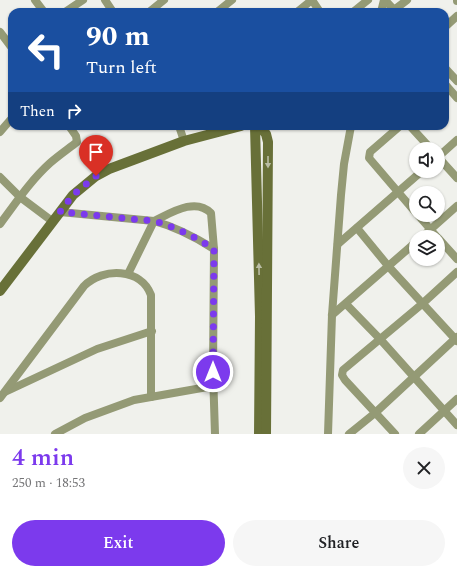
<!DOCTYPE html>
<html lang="en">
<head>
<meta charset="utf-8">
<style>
  :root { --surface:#fff; --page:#f6f6f6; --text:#202124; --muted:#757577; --accent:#7c3aed }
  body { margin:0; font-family:Spectral,serif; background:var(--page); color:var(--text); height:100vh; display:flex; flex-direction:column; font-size:15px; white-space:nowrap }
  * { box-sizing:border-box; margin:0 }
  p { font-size:13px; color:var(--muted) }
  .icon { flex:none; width:22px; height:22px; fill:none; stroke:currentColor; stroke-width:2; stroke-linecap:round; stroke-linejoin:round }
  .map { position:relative; height:434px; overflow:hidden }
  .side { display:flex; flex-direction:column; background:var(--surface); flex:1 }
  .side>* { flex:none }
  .top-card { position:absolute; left:8px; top:8px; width:441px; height:122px; border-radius:12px; box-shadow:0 1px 3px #0004; background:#1a4fa0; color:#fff; overflow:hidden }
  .fabs { position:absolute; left:409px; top:142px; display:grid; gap:8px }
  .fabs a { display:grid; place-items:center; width:36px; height:36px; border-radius:50%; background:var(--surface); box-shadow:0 1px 3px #0004; font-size:20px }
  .pin { position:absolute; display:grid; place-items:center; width:34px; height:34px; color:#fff; margin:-41px -17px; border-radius:50% 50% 50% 0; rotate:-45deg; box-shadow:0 0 4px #0007 }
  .pin .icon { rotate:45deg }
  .me { position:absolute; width:44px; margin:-22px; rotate:0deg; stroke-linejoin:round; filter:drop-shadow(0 0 3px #0008) }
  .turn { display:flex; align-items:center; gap:14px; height:84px; padding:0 12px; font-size:18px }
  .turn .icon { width:52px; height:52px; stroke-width:2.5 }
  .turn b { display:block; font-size:28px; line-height:34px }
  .then { display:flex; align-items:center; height:38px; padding:0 12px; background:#0003; gap:8px; font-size:15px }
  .round { display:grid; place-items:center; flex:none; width:42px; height:42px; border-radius:21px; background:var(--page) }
  .overview { display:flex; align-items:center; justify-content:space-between; height:68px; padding:0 12px }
  h1 { font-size:24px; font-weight:600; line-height:30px; color:var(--accent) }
  .primary-button { display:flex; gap:8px; margin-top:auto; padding:8px 12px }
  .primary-button a { flex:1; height:46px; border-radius:24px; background:var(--accent); color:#fff; font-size:16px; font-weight:600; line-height:46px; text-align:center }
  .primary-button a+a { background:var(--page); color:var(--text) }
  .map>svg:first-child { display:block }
</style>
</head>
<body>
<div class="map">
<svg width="457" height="434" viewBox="0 0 457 434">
  <rect width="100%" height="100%" fill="#f0f1ec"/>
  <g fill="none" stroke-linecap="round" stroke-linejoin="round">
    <g stroke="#949a75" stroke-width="8">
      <polyline points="35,0 44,12"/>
      <polyline points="105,0 113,12"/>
      <polyline points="312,0 320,12"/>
      <polyline points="385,0 396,12"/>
      <polyline points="457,0 457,1"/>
      <polyline points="394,10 407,0"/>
      <polyline points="65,12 83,0"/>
      <polyline points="149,12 164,0"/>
      <polyline points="217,12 232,0"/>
      <polyline points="297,12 312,0"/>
      <polyline points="353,12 368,0"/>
      <polyline points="381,12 384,0"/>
      <polyline points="445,27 457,16"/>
      <polyline points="0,32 12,48"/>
      <polyline points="445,68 457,81"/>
      <polyline points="445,84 457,98"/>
      <polyline points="179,126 184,141"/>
      <polyline points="400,126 370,152 369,158 416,213"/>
      <polyline points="410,126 431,149"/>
      <polyline points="0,132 12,118"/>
      <polyline points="438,157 457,178"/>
      <polyline points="438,157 457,140"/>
      <polyline points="0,177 20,197 52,221"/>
      <path d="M60,212L154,221C176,227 195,237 214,249L213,372L215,434"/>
      <polyline points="418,215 437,237"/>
      <path d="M0,224C15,204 30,181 50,163C58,156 68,149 77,142L76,136L69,126"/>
      <polyline points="357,228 389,267 457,341"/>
      <polyline points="422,237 457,206"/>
      <polyline points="438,238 457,259"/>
      <polyline points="338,244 422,171"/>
      <path d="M128,274L154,221C171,213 195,197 211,213L214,249"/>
      <polyline points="346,304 380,339 457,425"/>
      <polyline points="332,315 416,242"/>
      <polyline points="5,392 97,349 152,331"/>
      <path d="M0,398L84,286C103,267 141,268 151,295V397"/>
      <polyline points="55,434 85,418 134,400 213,386"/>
      <polyline points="328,434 332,315 341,195 344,164 351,126"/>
      <polyline points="349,434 375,413 457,337"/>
      <polyline points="395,434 345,380 342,375 343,370 422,304 457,272"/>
      <polyline points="419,434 457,399"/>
    </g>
    <g stroke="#687038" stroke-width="10">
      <polyline points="255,126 260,316 259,434"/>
      <polyline points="259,126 266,134 268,142 266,434"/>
      <polyline points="0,291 73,195 96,176 109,169 184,141 241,126"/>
    </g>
  </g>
  <defs><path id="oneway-solid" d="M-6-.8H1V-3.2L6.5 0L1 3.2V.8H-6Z"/></defs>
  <g fill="#babda4">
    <use href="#oneway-solid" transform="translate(268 162) rotate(90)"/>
    <use href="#oneway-solid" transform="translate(259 269) rotate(-91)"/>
  </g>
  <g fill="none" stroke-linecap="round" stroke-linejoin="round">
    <path stroke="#7c3aed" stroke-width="7" stroke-dasharray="0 12.6" d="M96,176L73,195L60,212L154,221C176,227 195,237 214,249L213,372"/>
  </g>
</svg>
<div class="fabs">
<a><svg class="icon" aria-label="sound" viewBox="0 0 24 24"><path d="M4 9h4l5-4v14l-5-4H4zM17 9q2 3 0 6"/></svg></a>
<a><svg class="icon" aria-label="search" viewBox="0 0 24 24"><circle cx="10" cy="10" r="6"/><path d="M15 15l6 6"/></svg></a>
<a><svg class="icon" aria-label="layers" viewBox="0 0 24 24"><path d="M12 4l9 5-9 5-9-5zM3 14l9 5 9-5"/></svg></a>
</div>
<div class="pin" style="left:96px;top:176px;background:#d93025"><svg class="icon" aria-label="arrive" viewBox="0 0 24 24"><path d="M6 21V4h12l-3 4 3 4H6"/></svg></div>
<svg class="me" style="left:213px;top:372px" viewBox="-20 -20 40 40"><circle r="17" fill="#7c3aed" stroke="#fff" stroke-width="3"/><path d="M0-11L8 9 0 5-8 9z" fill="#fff"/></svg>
<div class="top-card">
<div class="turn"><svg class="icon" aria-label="left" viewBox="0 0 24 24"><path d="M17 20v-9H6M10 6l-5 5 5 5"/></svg><div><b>90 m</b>Turn left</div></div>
<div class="then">Then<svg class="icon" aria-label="right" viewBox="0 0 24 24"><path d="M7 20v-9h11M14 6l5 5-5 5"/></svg></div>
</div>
</div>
<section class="side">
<div class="overview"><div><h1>4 min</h1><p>250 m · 18:53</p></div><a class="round"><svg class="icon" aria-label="close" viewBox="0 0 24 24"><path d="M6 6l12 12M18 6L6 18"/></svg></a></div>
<div class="primary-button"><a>Exit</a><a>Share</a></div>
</section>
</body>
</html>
